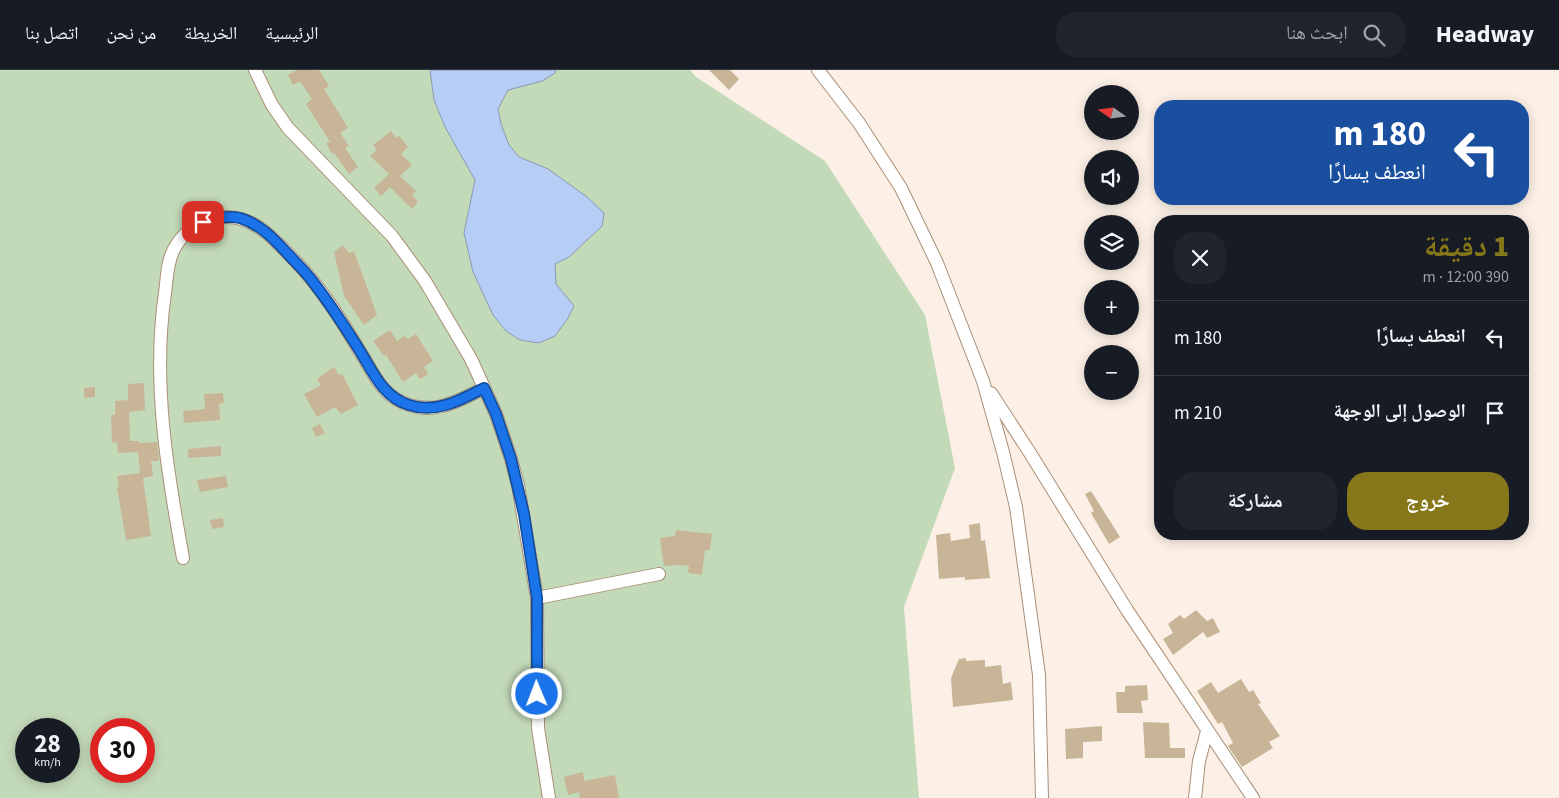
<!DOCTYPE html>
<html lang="ar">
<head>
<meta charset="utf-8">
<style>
  :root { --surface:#171b24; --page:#20242c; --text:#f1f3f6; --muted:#9ea1a6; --line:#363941; --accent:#85771a }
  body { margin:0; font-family:"Source Sans 3","Noto Naskh Arabic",sans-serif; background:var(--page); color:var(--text); direction:rtl; height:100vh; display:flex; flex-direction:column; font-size:19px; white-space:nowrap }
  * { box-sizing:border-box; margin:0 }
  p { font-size:16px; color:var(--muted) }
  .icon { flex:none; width:28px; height:28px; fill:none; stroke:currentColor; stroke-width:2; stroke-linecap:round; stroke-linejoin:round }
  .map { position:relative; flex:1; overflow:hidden; direction:ltr }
  .drawer { position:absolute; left:1154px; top:145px; width:375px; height:325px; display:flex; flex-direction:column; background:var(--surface); border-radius:20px; box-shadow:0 2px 12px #0003; direction:rtl }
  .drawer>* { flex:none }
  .hud { position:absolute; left:1154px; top:30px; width:375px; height:105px; border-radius:20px; box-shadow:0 2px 12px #0003; direction:rtl; background:#1a4fa0; color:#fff; overflow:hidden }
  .needle { width:32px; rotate:284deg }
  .controls { position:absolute; left:1084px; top:15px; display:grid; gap:10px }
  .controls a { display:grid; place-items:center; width:55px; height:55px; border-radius:50%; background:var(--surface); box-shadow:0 2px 12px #0003; font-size:25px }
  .speed { position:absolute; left:15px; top:648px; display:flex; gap:10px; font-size:25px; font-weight:700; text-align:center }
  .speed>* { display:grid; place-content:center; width:65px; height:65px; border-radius:50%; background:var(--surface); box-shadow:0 2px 12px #0003; line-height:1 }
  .speed small { font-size:12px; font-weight:400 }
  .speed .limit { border:8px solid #d22; background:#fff; color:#111 }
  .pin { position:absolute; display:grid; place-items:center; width:42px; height:42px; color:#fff; margin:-21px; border-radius:10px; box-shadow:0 2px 8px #0006 }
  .me { position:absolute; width:55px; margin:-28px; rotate:359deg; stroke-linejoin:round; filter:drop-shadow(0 0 4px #0008) }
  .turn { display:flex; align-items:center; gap:18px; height:105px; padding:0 20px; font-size:22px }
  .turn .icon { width:65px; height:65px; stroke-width:2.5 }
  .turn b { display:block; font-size:35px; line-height:42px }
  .round { display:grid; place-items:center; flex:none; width:52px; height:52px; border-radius:20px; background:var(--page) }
  .overview { display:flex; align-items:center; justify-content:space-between; height:85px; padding:0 20px }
  h1 { font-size:30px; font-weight:800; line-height:38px; color:var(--accent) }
  .button { display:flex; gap:10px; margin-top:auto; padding:10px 20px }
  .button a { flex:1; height:58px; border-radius:20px; background:var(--accent); color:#fff; font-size:20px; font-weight:800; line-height:58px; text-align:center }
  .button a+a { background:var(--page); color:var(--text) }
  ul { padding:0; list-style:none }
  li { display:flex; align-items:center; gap:15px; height:75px; padding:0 20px; border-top:1px solid var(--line) }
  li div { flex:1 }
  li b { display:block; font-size:19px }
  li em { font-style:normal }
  header { display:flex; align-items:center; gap:30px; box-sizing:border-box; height:70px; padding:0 25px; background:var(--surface); border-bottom:1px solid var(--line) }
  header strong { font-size:24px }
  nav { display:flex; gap:28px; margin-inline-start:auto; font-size:18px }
  .search { width:350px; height:45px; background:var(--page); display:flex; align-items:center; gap:12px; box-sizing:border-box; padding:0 18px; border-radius:20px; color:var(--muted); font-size:19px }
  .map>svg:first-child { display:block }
</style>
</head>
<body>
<header>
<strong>Headway</strong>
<div class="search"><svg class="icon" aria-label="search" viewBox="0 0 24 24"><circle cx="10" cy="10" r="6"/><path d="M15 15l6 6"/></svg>ابحث هنا</div>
<nav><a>الرئيسية</a><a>الخريطة</a><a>من نحن</a><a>اتصل بنا</a></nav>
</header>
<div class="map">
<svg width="1559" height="728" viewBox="0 0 1559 728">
  <rect width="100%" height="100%" fill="#fcf0e6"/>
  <path fill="#c3dab9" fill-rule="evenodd" d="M0,0H690L696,7L825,91L925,245L955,398L904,537L919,728H0ZM26,659H69V701H26ZM101,659H144V701H101Z"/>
  <polygon fill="#b6cef6" stroke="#8b99b2" points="430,0 556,0 555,3 542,11 508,20 498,39 501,54 509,75 519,87 548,99 587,127 604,143 602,156 569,187 555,194 556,214 574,236 568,248 555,266 539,273 520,270 506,261 493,245 473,202 464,163 475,110 445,57 434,30"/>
  <g fill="#c8b597">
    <polygon points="297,0 319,0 329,16 324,19 348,58 340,63 349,76 345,78 358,97 349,104 334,83 332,84 326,73 330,72 306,34 312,29 300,11 293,15 288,5"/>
    <polygon points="709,0 730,0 739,9 729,20"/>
    <polygon points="391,61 396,68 399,66 408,77 401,84 412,95 400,106 416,121 412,125 418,132 412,139 390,117 381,126 374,118 389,104 370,86 377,80 373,75"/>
    <polygon points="343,175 349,183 354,181 377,245 364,255 344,226 334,182"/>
    <polygon points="390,260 397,271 404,266 408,269 416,264 433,291 424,297 428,304 420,309 416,303 403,312 386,285 384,286 373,271"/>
    <polygon points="334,297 339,305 342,304 358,335 341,344 335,337 317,347 304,324 321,315 317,309"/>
    <polygon points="144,313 145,340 129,342 130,371 139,371 139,373 157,372 159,391 151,391 153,406 143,408 151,466 126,470 117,418 119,417 117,406 140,403 138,382 118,383 117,372 112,373 111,345 115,345 115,331 128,330 128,314"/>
    <polygon points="95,317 95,327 84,328 84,318"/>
    <polygon points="223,323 224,333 219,334 220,350 184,353 183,341 205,339 204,324"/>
    <polygon points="320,354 325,363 316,367 312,358"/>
    <polygon points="221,376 221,386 188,388 188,379"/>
    <polygon points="226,406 228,417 200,422 197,410"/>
    <polygon points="1091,421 1120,467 1109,474 1091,443 1094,441 1085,424"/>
    <polygon points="223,448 224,457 212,459 210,450"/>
    <polygon points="980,453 981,471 985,470 990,508 965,510 965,507 939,509 936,465 950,463 951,471 970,468 969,455"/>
    <polygon points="676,460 712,464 710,480 705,480 702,505 688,503 689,496 678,495 664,496 660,468 675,466"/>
    <polygon points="1196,540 1207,551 1213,548 1220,562 1207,568 1203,562 1173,585 1163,569 1173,563 1168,554 1180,545 1184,549"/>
    <polygon points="966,588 966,591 985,590 985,597 1001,595 1003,614 1011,612 1013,630 953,637 951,608 959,589"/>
    <polygon points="1241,609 1249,622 1253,620 1261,633 1258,634 1280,666 1269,672 1273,678 1242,697 1228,676 1233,673 1222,652 1218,654 1197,621 1211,612 1218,623"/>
    <polygon points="1147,615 1148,630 1141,631 1143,643 1117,643 1116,622 1125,622 1125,616"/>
    <polygon points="1143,652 1169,653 1170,678 1185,678 1185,688 1145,688"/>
    <polygon points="1102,656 1102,671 1083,672 1083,688 1066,689 1065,659"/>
    <polygon points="583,702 584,711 615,705 619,728 580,728 579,722 568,725 564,707"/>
  </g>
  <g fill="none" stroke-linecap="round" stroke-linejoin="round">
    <defs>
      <g id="street">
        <polyline points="255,0 272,35 288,58 392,166 425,211 471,289 496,344 511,389 518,415 537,528 538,658 549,728"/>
        <polyline points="818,0 859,53 901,118 937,193 983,311 1003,382 1016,437 1039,605 1042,728"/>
        <polyline points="991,323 1030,383 1127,540 1253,728"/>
        <path d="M183,488C167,401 152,311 165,223C167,208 167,192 174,179C182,164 196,153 212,149C233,143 254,151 270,166C292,186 313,209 330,234C342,251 353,270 364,288C373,303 381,320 396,329C428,348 455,333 484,318"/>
        <polyline points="537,528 659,504"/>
        <polyline points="1195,728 1199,691 1207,661"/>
      </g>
    </defs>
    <use href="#street" stroke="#a98e76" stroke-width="14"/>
    <use href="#street" stroke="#fff" stroke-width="12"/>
  </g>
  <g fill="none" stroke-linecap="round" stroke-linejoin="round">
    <defs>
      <path id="route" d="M203,152C215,148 227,145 240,148C260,154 274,169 288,184C296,193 306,202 313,212C330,234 345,257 360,281C373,302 383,327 409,335C436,344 461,330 484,318L496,344L511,389L524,444L537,528V624"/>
    </defs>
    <use href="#route" stroke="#114b97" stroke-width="12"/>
    <use href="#route" stroke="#1a73e8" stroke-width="9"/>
  </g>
</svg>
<div class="controls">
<a><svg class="needle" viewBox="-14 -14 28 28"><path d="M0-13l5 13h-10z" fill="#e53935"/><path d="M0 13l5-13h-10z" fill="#9ea1a6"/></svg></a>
<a><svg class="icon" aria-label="sound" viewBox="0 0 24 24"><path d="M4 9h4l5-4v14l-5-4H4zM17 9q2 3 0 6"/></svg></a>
<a><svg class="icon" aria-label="layers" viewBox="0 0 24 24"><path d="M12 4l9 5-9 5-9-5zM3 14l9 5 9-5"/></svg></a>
<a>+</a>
<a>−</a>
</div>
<div class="speed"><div>28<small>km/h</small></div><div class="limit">30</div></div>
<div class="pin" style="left:203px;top:152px;background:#d93025"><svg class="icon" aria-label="arrive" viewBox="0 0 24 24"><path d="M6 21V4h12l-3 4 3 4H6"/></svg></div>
<svg class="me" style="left:537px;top:624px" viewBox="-20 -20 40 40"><circle r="17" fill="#1a73e8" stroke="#fff" stroke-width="3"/><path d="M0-11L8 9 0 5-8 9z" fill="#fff"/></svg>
<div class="hud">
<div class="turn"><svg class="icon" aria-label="left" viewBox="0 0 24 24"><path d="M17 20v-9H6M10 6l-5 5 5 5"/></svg><div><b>180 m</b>انعطف يسارًا</div></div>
</div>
<section class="drawer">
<div class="overview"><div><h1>1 دقيقة</h1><p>390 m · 12:00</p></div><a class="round"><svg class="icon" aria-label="close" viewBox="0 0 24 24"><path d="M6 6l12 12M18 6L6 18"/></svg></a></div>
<ul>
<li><svg class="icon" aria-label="left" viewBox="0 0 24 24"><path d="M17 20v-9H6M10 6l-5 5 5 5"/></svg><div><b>انعطف يسارًا</b></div><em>180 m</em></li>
<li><svg class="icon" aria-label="arrive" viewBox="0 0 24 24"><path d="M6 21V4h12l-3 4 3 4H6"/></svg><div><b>الوصول إلى الوجهة</b></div><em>210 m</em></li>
</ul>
<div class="button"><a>خروج</a><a>مشاركة</a></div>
</section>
</div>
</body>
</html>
